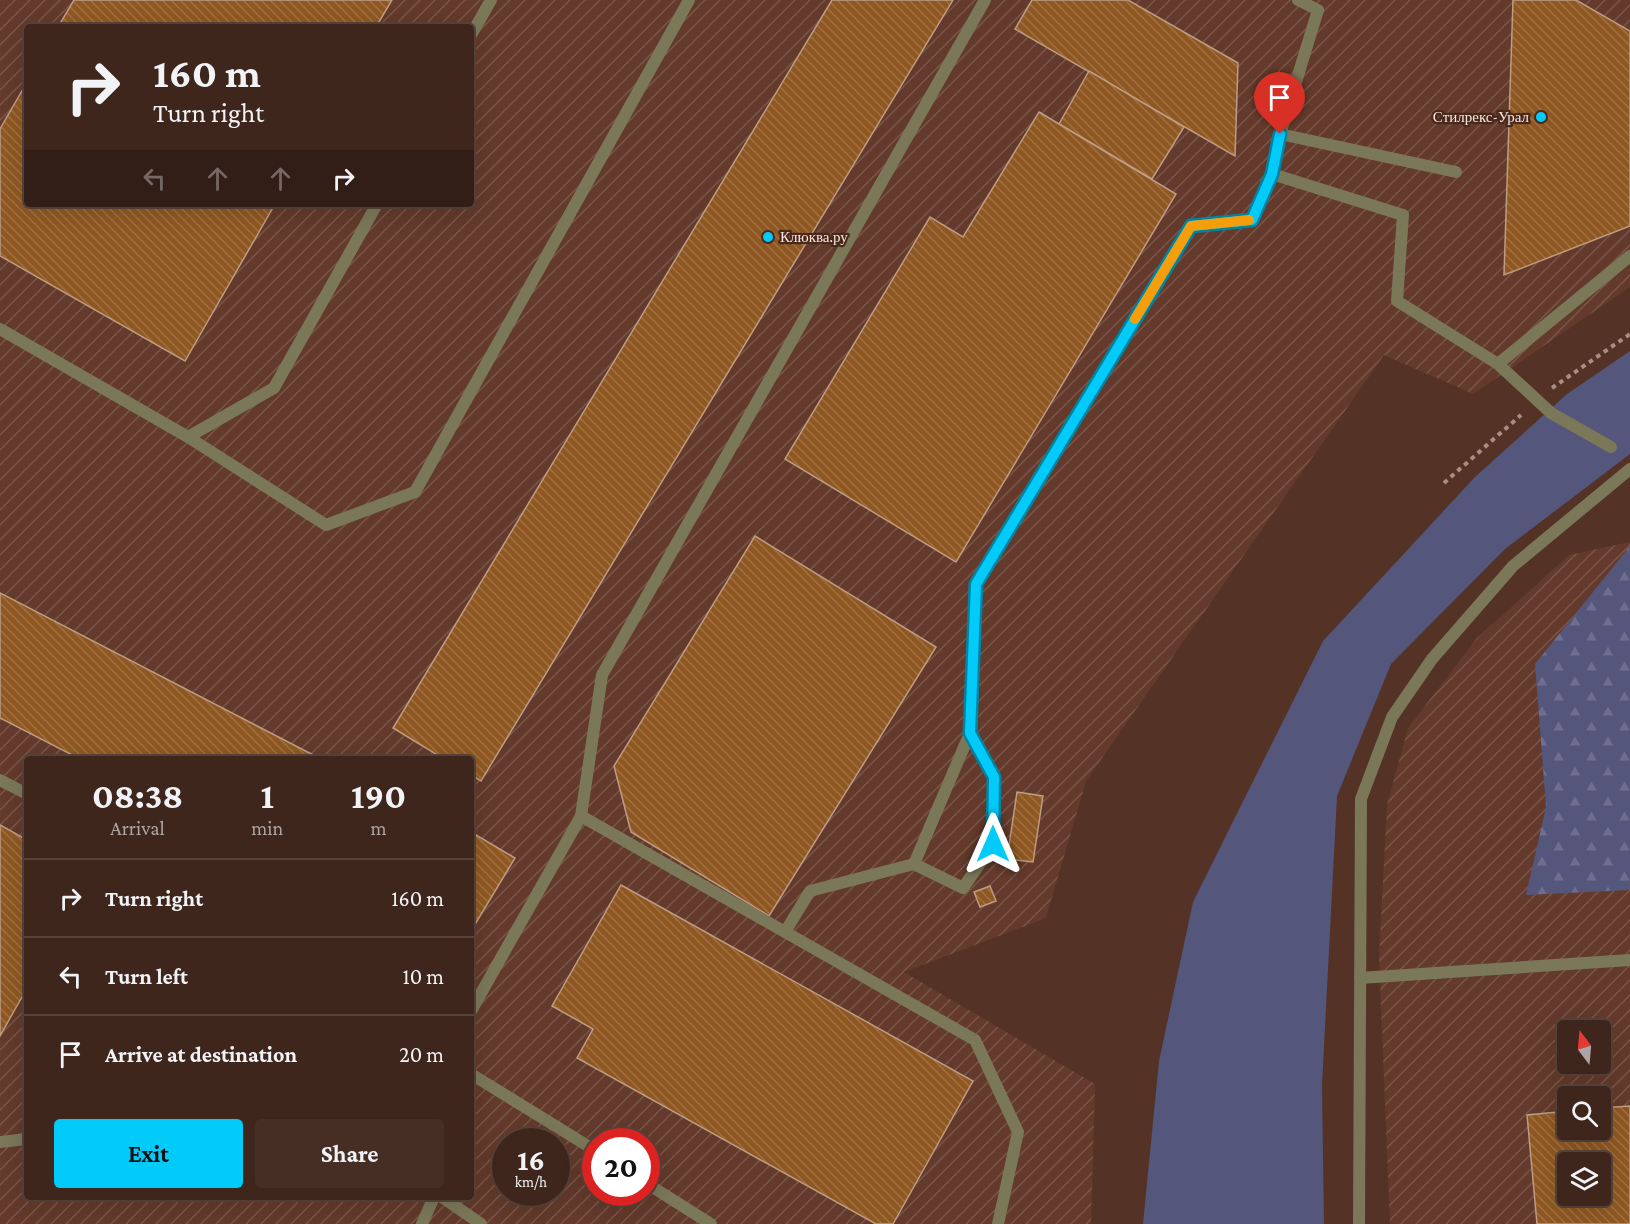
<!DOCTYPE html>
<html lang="en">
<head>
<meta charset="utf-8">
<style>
  :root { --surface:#3f261c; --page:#462e25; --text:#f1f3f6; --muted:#ada5a3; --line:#58433b; --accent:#02cbf9 }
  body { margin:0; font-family:"Crimson Pro",serif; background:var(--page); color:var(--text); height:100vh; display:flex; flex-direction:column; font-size:22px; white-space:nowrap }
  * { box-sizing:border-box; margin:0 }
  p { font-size:20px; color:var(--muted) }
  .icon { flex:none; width:33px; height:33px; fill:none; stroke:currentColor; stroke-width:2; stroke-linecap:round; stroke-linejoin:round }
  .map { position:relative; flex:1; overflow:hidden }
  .drawer { position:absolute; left:24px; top:756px; width:450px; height:444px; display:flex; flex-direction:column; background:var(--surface); border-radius:6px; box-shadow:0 6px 24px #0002,0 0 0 2px var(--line) }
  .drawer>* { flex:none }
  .guide { position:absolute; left:24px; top:24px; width:450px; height:183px; border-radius:6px; box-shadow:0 6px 24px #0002,0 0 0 2px var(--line); background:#3f261c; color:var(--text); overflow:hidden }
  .needle { width:39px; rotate:344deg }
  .controls { position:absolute; left:1557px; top:1020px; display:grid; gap:12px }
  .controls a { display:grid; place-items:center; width:54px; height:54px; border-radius:6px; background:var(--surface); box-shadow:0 6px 24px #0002,0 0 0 2px var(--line); font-size:30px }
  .speed { position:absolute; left:492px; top:1128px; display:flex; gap:12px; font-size:30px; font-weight:700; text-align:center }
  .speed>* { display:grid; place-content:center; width:78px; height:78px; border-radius:50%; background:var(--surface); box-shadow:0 6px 24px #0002,0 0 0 2px var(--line); line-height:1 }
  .speed small { font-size:15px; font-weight:400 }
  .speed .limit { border:9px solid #d22; background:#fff; color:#111 }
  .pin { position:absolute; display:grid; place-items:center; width:51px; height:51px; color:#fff; margin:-62px -26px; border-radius:50% 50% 50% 0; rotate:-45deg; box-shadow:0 0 6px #0007 }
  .pin .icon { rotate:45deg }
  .me { position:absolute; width:66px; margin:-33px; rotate:0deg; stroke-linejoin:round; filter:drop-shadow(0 0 4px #0008) }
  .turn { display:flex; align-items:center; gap:21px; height:126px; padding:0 30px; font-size:27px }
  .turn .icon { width:78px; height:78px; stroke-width:2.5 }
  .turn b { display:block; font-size:42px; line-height:51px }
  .lanes { display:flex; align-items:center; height:57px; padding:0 30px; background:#0003; justify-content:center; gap:30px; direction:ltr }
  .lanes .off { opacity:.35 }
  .eta { display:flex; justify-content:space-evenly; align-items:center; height:102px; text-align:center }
  .eta b { font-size:36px; font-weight:700; line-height:42px }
  .cta { display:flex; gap:12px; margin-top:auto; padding:12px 30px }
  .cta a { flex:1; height:69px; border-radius:6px; background:var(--accent); color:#111; font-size:24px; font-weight:700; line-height:69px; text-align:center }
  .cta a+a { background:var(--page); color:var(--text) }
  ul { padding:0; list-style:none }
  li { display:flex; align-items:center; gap:18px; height:78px; padding:0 30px; border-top:2px solid var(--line) }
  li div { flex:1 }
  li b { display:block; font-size:22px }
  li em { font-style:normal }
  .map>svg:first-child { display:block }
</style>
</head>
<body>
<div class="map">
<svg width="1630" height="1224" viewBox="0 0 1630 1224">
  <defs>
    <pattern id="industrial-furrows" width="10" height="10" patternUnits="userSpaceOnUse" patternTransform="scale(1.5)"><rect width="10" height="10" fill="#633a2b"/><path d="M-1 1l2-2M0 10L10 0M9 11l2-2" fill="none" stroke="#7a5649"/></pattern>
    <pattern id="forest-firs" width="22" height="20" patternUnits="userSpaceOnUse" patternTransform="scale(1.5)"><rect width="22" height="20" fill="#54567c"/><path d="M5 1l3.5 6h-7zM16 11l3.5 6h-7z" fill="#6e6e8e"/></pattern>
    <pattern id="building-back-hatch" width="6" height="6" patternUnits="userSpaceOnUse" patternTransform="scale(1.5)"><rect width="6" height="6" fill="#8f5822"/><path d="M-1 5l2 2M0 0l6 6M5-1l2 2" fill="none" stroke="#a07042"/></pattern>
  </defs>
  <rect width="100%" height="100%" fill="#543326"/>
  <g fill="url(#industrial-furrows)" fill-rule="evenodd">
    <path d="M0,0H1630V287L1473,394L1384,355L1086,781L1046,918L904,972L1095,1084L1091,1224H0ZM27,27H471V204H27ZM27,759H471V1197H27ZM506,1142H556V1192H506ZM596,1142H646V1192H596Z"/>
    <path d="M1630,542V1224H1390L1379,957L1387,805L1408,728L1476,639L1569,555ZM1568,1030H1600V1064H1568ZM1568,1096H1600V1130H1568ZM1568,1162H1600V1196H1568Z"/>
  </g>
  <polygon fill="#54567c" points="1630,351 1630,454 1505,549 1391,664 1337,796 1322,1085 1324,1224 1143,1224 1159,1061 1193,902 1323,641 1475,477 1567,394"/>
  <polygon fill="url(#forest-firs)" points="1630,546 1630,890 1526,895 1546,807 1535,664"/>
  <g fill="url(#building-back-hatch)" stroke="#bd9d83" stroke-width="1.5" fill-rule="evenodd">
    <polygon points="74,0 392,0 376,27 58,27"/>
    <polygon points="832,0 953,0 481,781 471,775 471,759 444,759 393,728"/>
    <polygon points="1032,0 1128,0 1238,63 1235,156 1015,29"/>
    <polygon points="1513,0 1576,0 1630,31 1630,226 1504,275"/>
    <polygon points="1089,71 1184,127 1152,179 1059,124"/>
    <polygon points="27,82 27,204 275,204 185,361 0,256 0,129"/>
    <polygon points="1039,112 1176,194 956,562 785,459 930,217 963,237"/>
    <polygon points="755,536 936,647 769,916 631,832 614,766"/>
    <polygon points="0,593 321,759 80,759 0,718"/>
    <polygon points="1017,792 1043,796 1033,862 1007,859"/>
    <polygon points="0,825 27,840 27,988 0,1036"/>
    <polygon points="471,832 515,858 471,931"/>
    <polygon points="621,885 973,1081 893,1224 876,1224 577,1058 593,1029 552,1006"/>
    <polygon points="990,886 996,901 980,907 974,892"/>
    <path d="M1630,1106V1224H1537L1527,1115L1568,1111V1130H1600V1108ZM1568,1162H1600V1196H1568Z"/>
  </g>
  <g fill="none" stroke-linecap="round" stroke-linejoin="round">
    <g stroke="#a98e83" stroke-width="4" stroke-dasharray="4.5 4.5" stroke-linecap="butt">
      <polyline points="1552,388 1630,334"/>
      <polyline points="1444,483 1521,415"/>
    </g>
    <g stroke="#7b7759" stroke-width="12">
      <polyline points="1298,0 1318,10 1280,134 1272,174 1403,215 1397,301 1498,364 1551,413 1611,447"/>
      <polyline points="471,35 491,0"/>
      <polyline points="1280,134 1456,172"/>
      <polyline points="0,329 188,437 274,388 377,204"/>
      <polyline points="1498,364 1630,256"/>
      <polyline points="188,437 326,525 415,492 689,0"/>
      <polyline points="0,780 27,794"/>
      <polyline points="581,816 975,1040 1018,1132 998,1224"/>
      <polyline points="914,864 970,733"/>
      <polyline points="785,932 810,891 914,864 963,888 993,844 994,777 970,733 976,584 1191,226 1252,220 1272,174"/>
      <polyline points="1360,978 1630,960"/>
      <polyline points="471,1011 581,816 602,675 985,0"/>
      <polyline points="471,1074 596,1151"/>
      <polyline points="0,1142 27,1139"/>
      <polyline points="646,1183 711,1224"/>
      <polyline points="442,1197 481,1224"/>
      <polyline points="422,1224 434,1197"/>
    </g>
    <polyline stroke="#7b7759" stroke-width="12" points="1359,1224 1361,799 1392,717 1432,659 1513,566 1630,469"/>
  </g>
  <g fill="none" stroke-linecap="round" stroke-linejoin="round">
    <defs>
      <polyline id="route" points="993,844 994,777 970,733 976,584 1191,226 1252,220 1272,174 1280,134"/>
    </defs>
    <use href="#route" stroke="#0184a2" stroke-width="15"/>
    <use href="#route" stroke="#02cbf9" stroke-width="10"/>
    <polyline stroke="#f59e0b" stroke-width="10" points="1135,319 1191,226 1249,220"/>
  </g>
  <g fill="#02cbf9" stroke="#49291c" stroke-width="2">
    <circle cx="1541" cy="117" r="6"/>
    <circle cx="768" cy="237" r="6"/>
  </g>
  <g text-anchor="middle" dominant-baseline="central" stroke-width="4.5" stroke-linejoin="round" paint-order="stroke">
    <g font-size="15" fill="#fbe5dd" stroke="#49291c" text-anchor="end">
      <text x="1529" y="117">Стилрекс-Урал</text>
      <text x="780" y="237" text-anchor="start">Клюква.ру</text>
    </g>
  </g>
</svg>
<div class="controls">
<a><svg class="needle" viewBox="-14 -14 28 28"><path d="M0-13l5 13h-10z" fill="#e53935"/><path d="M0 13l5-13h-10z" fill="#ada5a3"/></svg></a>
<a><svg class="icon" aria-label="search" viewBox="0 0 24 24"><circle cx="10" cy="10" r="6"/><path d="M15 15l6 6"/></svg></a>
<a><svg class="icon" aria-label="layers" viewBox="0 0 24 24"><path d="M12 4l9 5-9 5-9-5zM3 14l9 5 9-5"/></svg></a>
</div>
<div class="speed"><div>16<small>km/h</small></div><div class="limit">20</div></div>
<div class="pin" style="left:1280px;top:134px;background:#d93025"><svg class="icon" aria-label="arrive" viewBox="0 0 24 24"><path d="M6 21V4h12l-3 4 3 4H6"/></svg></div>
<svg class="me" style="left:993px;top:844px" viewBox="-20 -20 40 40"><path d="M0-17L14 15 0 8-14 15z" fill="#02cbf9" stroke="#fff" stroke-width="4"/></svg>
<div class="guide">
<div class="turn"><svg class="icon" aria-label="right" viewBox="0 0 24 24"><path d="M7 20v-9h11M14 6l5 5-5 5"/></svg><div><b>160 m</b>Turn right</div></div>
<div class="lanes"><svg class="icon off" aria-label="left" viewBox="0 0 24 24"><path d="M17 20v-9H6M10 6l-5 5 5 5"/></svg><svg class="icon off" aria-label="ahead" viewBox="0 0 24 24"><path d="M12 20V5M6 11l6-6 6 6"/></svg><svg class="icon off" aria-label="ahead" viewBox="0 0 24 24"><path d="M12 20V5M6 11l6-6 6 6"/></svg><svg class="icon" aria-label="right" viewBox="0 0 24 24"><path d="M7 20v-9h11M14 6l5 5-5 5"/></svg></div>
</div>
<section class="drawer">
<div class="eta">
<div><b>08:38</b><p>Arrival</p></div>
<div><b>1</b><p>min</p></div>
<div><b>190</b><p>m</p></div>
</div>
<ul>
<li><svg class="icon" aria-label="right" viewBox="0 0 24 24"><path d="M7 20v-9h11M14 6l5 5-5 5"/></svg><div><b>Turn right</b></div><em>160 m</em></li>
<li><svg class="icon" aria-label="left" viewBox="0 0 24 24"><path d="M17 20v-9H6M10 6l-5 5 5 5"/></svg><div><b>Turn left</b></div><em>10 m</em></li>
<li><svg class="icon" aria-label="arrive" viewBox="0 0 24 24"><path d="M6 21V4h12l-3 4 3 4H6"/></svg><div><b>Arrive at destination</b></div><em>20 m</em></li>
</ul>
<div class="cta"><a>Exit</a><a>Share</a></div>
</section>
</div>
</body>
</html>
